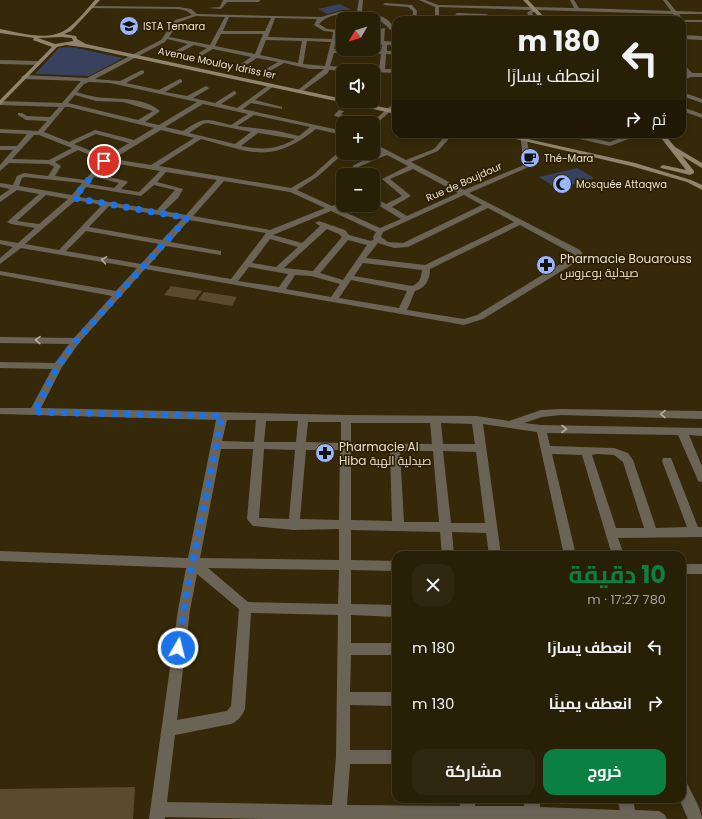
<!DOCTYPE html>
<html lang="ar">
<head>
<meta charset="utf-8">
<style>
  :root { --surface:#281f07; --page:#302711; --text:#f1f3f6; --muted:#a5a29b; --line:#443d28; --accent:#0b8043 }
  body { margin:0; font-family:Poppins,Cairo,sans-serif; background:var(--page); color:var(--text); direction:rtl; height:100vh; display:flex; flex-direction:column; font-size:15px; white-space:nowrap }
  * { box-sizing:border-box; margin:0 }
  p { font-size:13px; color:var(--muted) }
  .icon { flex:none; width:22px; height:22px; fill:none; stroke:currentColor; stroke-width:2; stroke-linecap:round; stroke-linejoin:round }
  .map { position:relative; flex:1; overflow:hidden; direction:ltr }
  .panel { position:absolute; left:392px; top:551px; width:294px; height:252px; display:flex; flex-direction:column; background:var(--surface); border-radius:12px; box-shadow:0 2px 6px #0003,0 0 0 1px var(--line); direction:rtl }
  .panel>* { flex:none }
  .top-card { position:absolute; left:392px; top:16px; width:294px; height:122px; border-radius:12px; box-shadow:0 2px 6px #0003,0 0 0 1px var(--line); direction:rtl; background:#281f07; color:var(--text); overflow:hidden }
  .needle { width:26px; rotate:232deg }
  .buttons { position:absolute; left:336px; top:12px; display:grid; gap:8px }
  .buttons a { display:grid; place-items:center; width:44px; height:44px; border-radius:8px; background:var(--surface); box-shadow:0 2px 6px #0003,0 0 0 1px var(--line); font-size:20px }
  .pin { position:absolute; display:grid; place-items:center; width:34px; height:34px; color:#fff; margin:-17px; border:2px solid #fff; border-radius:50%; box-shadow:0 1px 4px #0007 }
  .me { position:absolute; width:44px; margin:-22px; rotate:8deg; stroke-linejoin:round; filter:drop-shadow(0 0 3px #0008) }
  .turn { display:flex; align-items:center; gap:14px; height:84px; padding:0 20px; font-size:18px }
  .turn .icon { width:52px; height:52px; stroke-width:2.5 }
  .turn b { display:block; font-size:28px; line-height:34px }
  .then { display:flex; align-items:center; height:38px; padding:0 20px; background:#0003; gap:8px; font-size:15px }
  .round { display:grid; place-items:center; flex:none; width:42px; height:42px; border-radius:12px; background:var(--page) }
  .head { display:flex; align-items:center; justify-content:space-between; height:68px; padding:0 20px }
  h1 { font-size:24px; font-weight:700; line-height:30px; color:var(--accent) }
  .action { display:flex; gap:8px; margin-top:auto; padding:8px 20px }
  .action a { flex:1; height:46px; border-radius:12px; background:var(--accent); color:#fff; font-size:16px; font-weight:700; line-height:46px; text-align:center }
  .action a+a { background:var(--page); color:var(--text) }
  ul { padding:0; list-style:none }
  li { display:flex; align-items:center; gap:12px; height:56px; padding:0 20px }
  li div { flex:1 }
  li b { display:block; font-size:15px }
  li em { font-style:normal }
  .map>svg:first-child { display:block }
</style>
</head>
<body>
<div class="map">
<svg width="702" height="819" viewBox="0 0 702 819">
  <rect width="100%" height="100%" fill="#362909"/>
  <g fill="#5a4b2d">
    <polygon points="171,286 202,291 195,300 164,295"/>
    <polygon points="204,292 237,297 232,306 198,300"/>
    <polygon points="135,787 133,819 0,819 0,789"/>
  </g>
  <g fill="#38425e">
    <polygon points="340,4 351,10 342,10 327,14 318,9"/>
    <polygon points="68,47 76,48 123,58 89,76 35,74 59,48"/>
    <polygon points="577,168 594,178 558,189 539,177"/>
  </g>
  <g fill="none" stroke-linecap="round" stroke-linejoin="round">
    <g fill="#6b6456" fill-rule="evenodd">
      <polygon points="223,0 260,0 260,1 258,2 227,2 221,9 207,8 220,7"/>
      <path d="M359,0H363L362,12C373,13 392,17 394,30H390C378,12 334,7 319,24L327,29L343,30V34L338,33L334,49L381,51L382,45L378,43L380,29L385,28L384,41L396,42V46L387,45V51H396V55L386,54L385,69H396V73L329,70L328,73L300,93L298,92V90L324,69H310L284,63L268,72L265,70L266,69L278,62L257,58L243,67L241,66V64L251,57L213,49L201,56L199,55V53L207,48L194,45L179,53L176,51L177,50L188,44L167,39L165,42L95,79L120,81L142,70L144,71V73L126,83L159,90L180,79L182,80V82L165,92L187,96L206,86L209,88L208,89L193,98L215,103L234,91L236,92V94L221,104L237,108L270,84H274V86L255,100L282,107V109L251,103L243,109L343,131V135L316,129C270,165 252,152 201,139L159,166L291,188L313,175L343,148L344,153L317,177L297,190L332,206L343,202V205L346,206L338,209L380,228L401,219L373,202V197L386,204L402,196L382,179L408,166L387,155L358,167L353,175H346L354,165L382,152L373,148V143L406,160L434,149L447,134H453L438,151L411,162L464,190L524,165L520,134H526L531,164L529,167L469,193L580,250L584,256L583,258L483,319L464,325L145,269L79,343L62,367L41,408L346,415L477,416L509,421L541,410L561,409L702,411V419L561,415L542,417L524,423L541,425L702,428V436L689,435L702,466V482L698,481L697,478L678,435L547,433L550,446L614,448L628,453L633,460L656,528L687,527L662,461L663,458H671L698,527H702V537L618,538L624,555H612L582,455L552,454L576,555H564L537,432L483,424L501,555H489L486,533L452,532L454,555H442L440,532L351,530V560L396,561V571L351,570V604L396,605V617L351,615V643H396V655H351L350,692H396V706L350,705V750H396V764H350L347,805L460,806L459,799H475V806H524V799H540V807L620,810L617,799H633L635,810L659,811L664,814L667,819H265L165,817V819H149L178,610L186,568L0,561V551L188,558L216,420L0,414V408H31L52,369L0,368V362L55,363L69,344L0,343V337L74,338L112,296L0,275V271L116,291L137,268L21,248L0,264V258L13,247L0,244V240L18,243L35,228L11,224L7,222L39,194L17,190L0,202V196L10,189L0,187V183L13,185L17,176L24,173L48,176L54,167L49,164L9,163L0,171V165L13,150H0V146H17L27,134L0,133V129L38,131L47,121L26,120L18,115V113H22L27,116L50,117L59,107L0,105V101L62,103L81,81L24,79L21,77L24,75L87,78L161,40L175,20L192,15L187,11L179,9L92,8L90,6L179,7L191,9L197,14L321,17L342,11H357ZM196,16L225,17L210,45L169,37L179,22ZM229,17L271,18L265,31H223ZM275,18L317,19L314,25L324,31L333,32L332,39L268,37ZM221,34H263L255,54L215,46ZM266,40L302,41L298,63L260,55ZM307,41L331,42L325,66L303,64ZM334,53L381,54L379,69L330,66ZM89,82L110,83L197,102L159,125L145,122L160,111C143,96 116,100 96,97C90,96 83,94 77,92L84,84ZM75,95L96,101L123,102L153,111L138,120L68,103ZM203,104L248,114L231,125C205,119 206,116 183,131L165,127ZM65,107H69L154,128L134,140L95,130L69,142L44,132ZM254,115L310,127L299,136L278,131L237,126ZM207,123L251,132L235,144L189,133L203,124ZM161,130L194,138L151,165L113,159ZM258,133L295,139C277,150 261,150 241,146ZM96,134L129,143L106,157L74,144ZM34,135H39L72,148L49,160L12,159ZM78,150L102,160L85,180L55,176L61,166L55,162ZM108,162L113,163L160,171L139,192L121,189L128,182L126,181L97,174ZM413,169L458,193L407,216L392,207L411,196L390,179ZM166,172L217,180L186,215L164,211L178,198L183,189L157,182ZM25,177L82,183L72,195L19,186L22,178ZM94,177L119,183L114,188L89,184ZM224,181L290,192L325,208L270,230L193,216ZM154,185L175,190L157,210L79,197L86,187L141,196ZM46,195L68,199L39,224L17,221ZM464,195L482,205L403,243L388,242L381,237L383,232ZM76,200L102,205L59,250L25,244ZM109,206L182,219L162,240L89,227ZM488,208L514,222L425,265L366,258L378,243L394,248L408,247ZM331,211L376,232L373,237L374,239L371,241L349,235L345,230L319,221L315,223L320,226L302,243L273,235ZM189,220L266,233L231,279L149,265L166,246L221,255V251L170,242ZM520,225L575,255L477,315L464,319L407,310L415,291C426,288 430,279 430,269ZM327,229L339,234L342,237L313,271L284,268ZM86,231L159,244L141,264L66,251ZM270,239L298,247L276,267L252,263ZM348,240L367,245L343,280L320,273ZM363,263L422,270C421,278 420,283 412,286L354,276ZM249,267L288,274L279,287L238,281ZM295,275L311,276L340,284L331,297L286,289ZM351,280L407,291L399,308L339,298ZM227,420H256L254,442L222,441ZM266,421H298L296,442H264ZM308,422H341V443L306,442ZM351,423H430L432,444L351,443ZM441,423L472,424L475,444H443ZM221,449H253L247,519L253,526L294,530L339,529V560L200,558ZM264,449L295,450L289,519L259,518ZM306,450H340L339,520L300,519ZM351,450L390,451L392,521L351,520ZM400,451H433L439,522H404ZM443,451L476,452L485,523H451ZM597,454L614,455L623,462L644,528H616L592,455ZM208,568L339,570L338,604L248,602ZM197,574L239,609L231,706L227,711L177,720L190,610ZM251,613L338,615L336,757L332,805L167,802L175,735L231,724C238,721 242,716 245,709Z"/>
      <polygon points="419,0 425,0 438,5 574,8 570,0 574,0 579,8 671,11 663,0 667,0 676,11 702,12 702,14 679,14 683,20 702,20 702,22 682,22 682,20 678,20 673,14 537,10 532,13 536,20 532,20 527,13 531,10 439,7 439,20 435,20 435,7"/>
      <polygon points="385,3 412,5 417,11 416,20 412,20 413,11 408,7 383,5"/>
      <polygon points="457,13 486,14 488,15 486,16 455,15"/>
      <polygon points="541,16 654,19 656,20 565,20 539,18"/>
      <polygon points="682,35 702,36 702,40 682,39"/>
      <polygon points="0,60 38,61 41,63 38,65 0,64"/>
      <polygon points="682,62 692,73 702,73 702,77 691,77 682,81 682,77 687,74 682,68"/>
      <polygon points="682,92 702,99 702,103 682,96"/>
      <polygon points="396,101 396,106 373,127 373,123 371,123"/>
      <polygon points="682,107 702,114 702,118 682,111"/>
      <polygon points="339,110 344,111 341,114 353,118 354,119 351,123 345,123 347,120 335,116 334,115"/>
      <polygon points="558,134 570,134 610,142 630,134 636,134 634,137 610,146"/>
      <rect x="682" y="564" width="20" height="10"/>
      <path d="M682,781L687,783C691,792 702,810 702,819H688L679,799H682Z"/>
    </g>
    <g fill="#90846d" fill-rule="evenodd">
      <path d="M95,0H100L71,31L64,34L76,36L77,39L86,44L343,99V101H352L396,110V114L88,48L66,45L57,47L0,105V100L52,47L33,40L34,38L0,33V29C21,33 48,42 67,29C77,22 87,9 95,0ZM62,37L72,38L73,41L55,44L38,38Z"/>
      <polygon points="523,0 528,0 547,20 542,20"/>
      <polygon points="494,134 506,134 635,163 691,180 702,185 702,190 687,182 631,166"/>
      <polygon points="658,134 664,134 675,147 702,163 702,168 682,156 694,171 694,173 690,175 661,168 660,167 663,165 686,170"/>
    </g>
  </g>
  <defs><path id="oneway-chevron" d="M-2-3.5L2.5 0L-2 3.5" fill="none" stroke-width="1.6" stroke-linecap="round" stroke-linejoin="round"/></defs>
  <g stroke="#b7af9f">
    <use href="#oneway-chevron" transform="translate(104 260) rotate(-170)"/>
    <use href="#oneway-chevron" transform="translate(38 340) rotate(-179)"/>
    <use href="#oneway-chevron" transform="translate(663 414) rotate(-179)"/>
    <use href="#oneway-chevron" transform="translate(564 429) rotate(1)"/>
  </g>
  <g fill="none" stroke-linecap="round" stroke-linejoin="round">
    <polyline stroke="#1a73e8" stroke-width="7" stroke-dasharray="0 12.6" points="104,161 74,198 187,218 76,341 58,366 34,412 222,416 186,595 178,648"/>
  </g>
  <defs>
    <symbol id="university-disc" viewBox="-11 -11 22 22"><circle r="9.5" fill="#9ab5fd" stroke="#2c1f01"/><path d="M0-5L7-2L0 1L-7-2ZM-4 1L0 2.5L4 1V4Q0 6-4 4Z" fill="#111"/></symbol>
    <symbol id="cafe-disc" viewBox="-11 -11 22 22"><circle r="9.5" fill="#9ab5fd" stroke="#2c1f01"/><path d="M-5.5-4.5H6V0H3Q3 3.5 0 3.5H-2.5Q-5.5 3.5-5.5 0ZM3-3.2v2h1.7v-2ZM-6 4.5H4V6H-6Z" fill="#111"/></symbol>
    <symbol id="mosque-disc" viewBox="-11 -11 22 22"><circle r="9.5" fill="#9ab5fd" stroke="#2c1f01"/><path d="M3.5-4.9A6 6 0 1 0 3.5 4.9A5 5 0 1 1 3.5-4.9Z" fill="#111"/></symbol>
    <symbol id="pharmacy-disc" viewBox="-11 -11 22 22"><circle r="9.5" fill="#9ab5fd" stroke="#2c1f01"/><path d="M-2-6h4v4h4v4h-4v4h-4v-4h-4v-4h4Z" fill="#111"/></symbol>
  </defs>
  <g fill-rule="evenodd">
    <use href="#university-disc" x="118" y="15" width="22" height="22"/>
    <use href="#cafe-disc" x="519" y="147" width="22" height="22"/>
    <use href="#mosque-disc" x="551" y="173" width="22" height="22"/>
    <use href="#pharmacy-disc" x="535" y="254" width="22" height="22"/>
    <use href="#pharmacy-disc" x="314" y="442" width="22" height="22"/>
  </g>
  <g text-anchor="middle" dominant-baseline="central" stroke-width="3.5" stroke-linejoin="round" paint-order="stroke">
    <g font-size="10" fill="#e9e1d0" stroke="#2c1f01" text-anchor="start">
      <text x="143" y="26">ISTA Temara</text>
      <text x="544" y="158">Thé-Mara</text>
      <text x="576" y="184">Mosquée Attaqwa</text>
    </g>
    <g font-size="10" fill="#e9e1d0" stroke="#2c1f01">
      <text transform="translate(217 63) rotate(12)">Avenue Moulay Idriss Ier</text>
      <text transform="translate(464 182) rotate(-24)">Rue de Boujdour</text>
    </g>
    <g font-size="12" fill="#e9e1d0" stroke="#2c1f01" text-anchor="start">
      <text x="560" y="258">Pharmacie Bouarouss<tspan x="560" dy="14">صيدلية بوعروس</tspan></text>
      <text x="339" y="446">Pharmacie Al<tspan x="339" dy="14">Hiba صيدلية الهبة</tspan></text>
    </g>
  </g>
</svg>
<div class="buttons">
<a><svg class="needle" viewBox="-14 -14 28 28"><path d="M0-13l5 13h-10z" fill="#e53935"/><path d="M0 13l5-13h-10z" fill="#a5a29b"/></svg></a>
<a><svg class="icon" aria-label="sound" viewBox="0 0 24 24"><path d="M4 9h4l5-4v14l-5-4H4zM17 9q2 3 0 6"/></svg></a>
<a>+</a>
<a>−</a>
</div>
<div class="pin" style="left:104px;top:161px;background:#d93025"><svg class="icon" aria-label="arrive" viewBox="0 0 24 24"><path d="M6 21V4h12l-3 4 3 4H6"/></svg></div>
<svg class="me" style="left:178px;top:648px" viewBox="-20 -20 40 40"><circle r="17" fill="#1a73e8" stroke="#fff" stroke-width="3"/><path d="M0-11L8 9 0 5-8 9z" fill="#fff"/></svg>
<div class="top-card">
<div class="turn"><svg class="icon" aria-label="left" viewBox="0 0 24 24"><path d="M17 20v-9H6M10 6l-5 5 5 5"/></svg><div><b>180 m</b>انعطف يسارًا</div></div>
<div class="then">ثم<svg class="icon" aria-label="right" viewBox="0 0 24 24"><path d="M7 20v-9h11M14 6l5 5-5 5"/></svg></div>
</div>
<section class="panel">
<div class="head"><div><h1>10 دقيقة</h1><p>780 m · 17:27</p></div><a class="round"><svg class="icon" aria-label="close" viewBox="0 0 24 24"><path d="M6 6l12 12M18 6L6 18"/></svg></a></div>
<ul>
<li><svg class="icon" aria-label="left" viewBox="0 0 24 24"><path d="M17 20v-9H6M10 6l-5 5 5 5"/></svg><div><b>انعطف يسارًا</b></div><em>180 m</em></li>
<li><svg class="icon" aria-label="right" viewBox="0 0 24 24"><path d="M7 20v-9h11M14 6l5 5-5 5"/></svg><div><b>انعطف يمينًا</b></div><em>130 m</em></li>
</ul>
<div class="action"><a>خروج</a><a>مشاركة</a></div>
</section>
</div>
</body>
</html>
